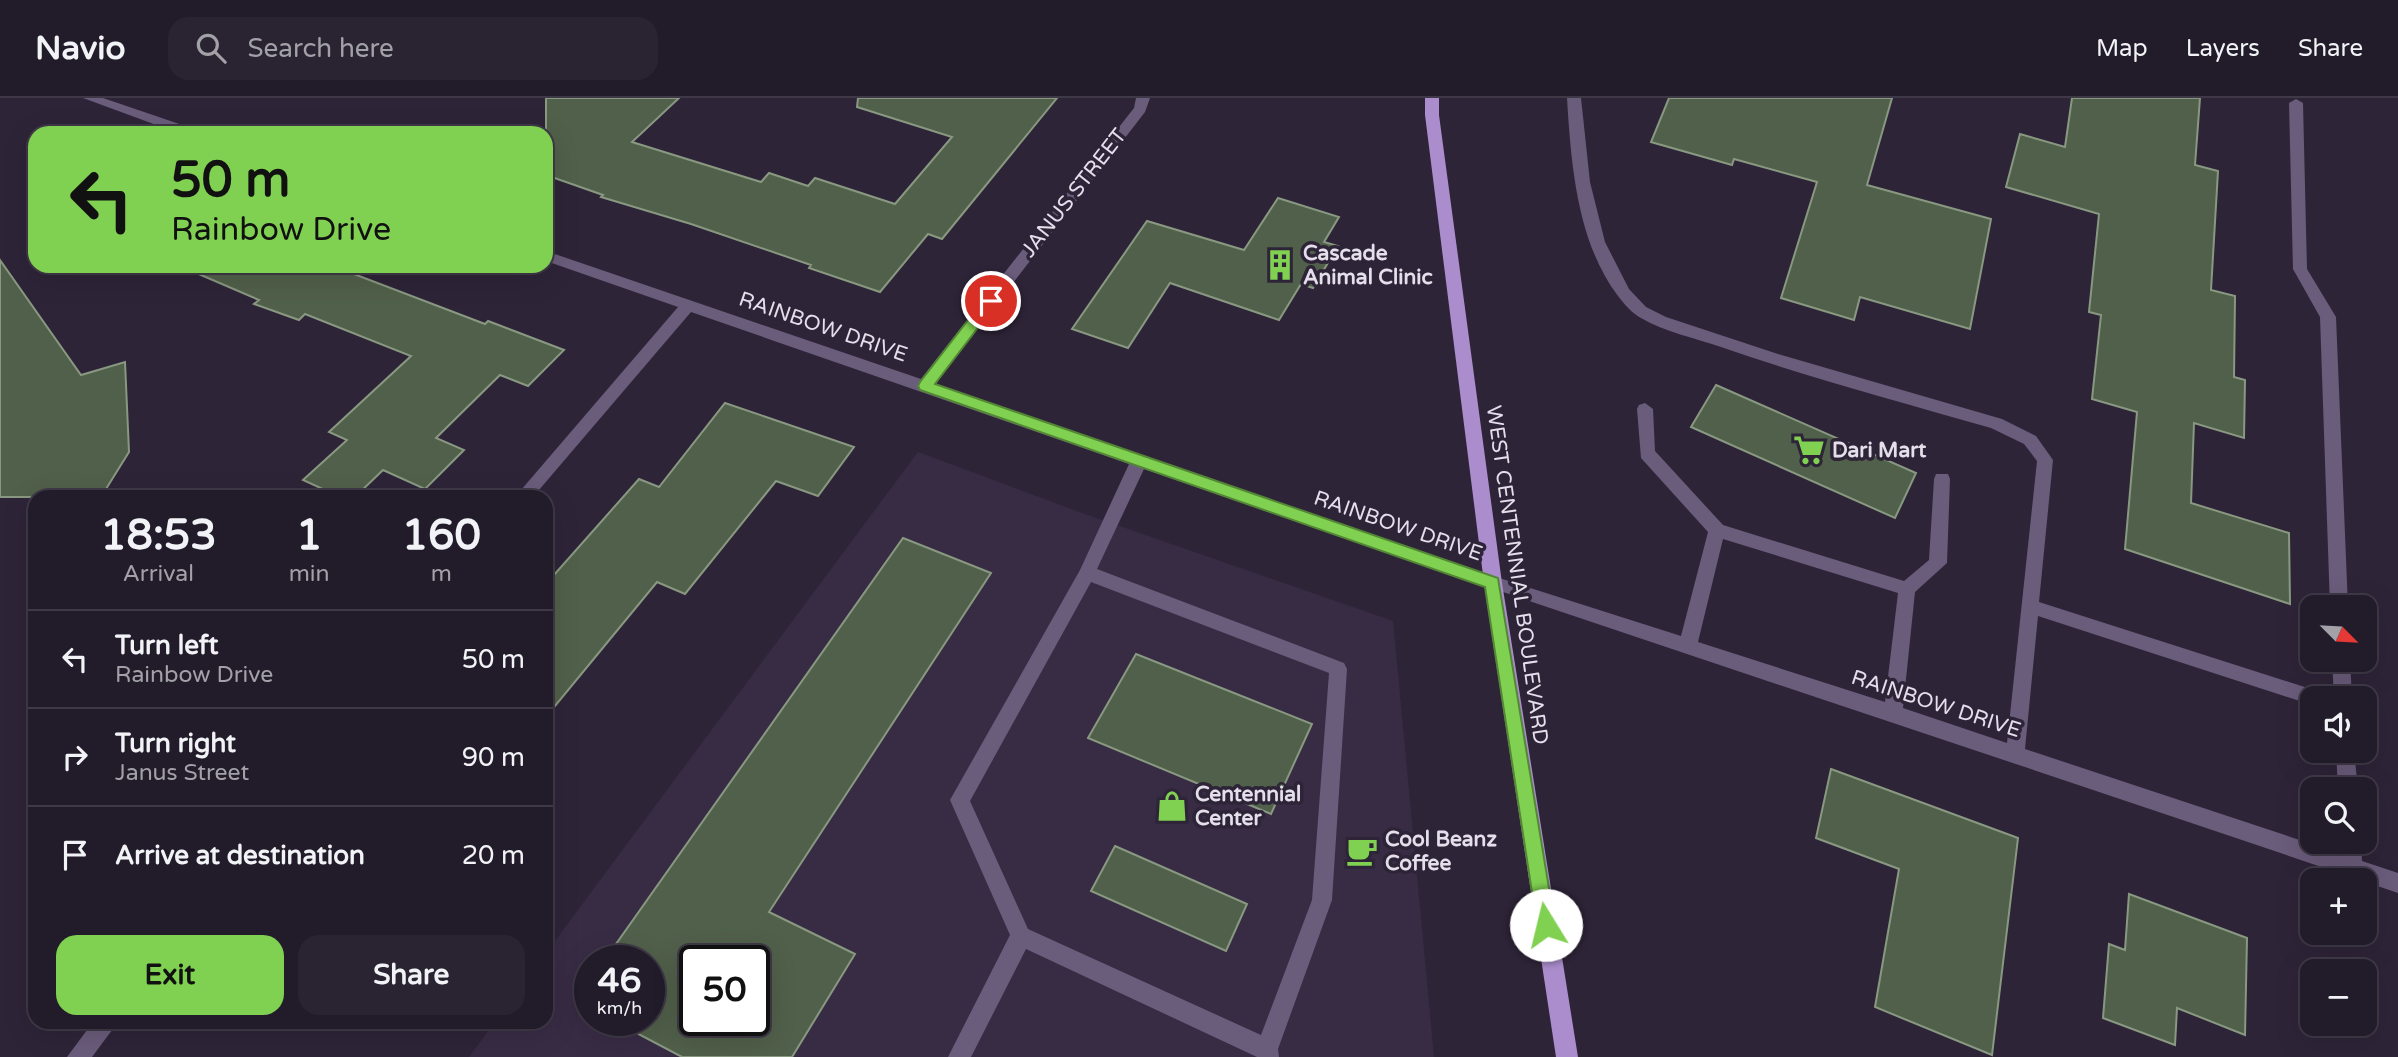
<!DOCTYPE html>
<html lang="en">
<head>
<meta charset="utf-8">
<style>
  :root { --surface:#221b2a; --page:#2a2432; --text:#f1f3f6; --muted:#a2a1a8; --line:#3f3947; --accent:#80d051 }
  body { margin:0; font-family:"Varela Round",sans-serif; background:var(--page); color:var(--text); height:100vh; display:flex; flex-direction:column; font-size:26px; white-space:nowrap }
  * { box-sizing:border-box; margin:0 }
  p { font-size:23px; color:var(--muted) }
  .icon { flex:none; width:38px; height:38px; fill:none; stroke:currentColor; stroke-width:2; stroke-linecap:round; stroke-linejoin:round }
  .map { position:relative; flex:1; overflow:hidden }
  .side { position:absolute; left:28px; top:392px; width:525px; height:539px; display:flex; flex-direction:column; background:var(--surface); border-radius:21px; box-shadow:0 7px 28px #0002,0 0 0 2px var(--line) }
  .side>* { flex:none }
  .banner { position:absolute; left:28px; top:28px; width:525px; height:147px; border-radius:21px; box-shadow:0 7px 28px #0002,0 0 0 2px var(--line); background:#80d051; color:#111; overflow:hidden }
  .needle { width:46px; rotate:114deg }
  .buttons { position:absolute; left:2300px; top:497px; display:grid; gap:14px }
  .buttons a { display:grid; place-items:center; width:77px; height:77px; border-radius:14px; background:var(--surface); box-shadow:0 7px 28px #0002,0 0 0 2px var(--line); font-size:35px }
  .speed { position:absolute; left:574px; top:847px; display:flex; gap:14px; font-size:35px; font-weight:700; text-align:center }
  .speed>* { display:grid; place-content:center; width:91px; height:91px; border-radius:50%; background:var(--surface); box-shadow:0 7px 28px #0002,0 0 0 2px var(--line); line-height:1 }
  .speed small { font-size:18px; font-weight:400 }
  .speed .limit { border:4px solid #111; border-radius:10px; background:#fff; color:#111 }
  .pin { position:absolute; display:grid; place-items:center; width:60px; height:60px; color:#fff; margin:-30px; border:4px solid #fff; border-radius:50%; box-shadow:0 2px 7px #0007 }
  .me { position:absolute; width:77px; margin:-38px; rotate:351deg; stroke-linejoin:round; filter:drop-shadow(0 0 5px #0008) }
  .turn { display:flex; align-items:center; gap:24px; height:147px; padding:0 28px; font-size:32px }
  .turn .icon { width:91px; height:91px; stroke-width:2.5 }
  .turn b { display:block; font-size:49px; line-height:60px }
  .eta { display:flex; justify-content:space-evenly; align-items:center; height:119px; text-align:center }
  .eta b { font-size:42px; font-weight:800; line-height:49px }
  .action { display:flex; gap:14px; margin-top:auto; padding:14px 28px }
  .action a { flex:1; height:80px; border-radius:21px; background:var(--accent); color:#111; font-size:28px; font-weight:800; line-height:80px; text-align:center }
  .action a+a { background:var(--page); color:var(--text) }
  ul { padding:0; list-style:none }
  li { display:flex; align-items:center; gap:21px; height:98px; padding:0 28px; border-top:2px solid var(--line) }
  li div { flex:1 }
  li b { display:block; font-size:26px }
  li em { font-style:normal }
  header { display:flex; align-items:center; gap:42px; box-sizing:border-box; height:98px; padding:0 35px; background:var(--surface); border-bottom:2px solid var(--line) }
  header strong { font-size:33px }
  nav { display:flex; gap:38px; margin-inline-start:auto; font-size:24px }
  .search { width:490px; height:63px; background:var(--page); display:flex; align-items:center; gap:18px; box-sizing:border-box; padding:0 24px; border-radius:21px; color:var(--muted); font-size:26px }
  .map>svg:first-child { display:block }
</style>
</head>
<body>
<header>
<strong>Navio</strong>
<div class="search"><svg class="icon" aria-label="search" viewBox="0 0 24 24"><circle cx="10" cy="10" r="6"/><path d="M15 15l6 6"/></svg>Search here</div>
<nav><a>Map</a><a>Layers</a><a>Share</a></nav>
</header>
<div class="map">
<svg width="2398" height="959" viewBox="0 0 2398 959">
  <rect width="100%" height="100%" fill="#2e2438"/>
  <path fill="#382c45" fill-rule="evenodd" d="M918,354L1082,415L1393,523L1434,959H469L495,924H546V855ZM590,863H649V922H590ZM695,863H754V922H695Z"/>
  <g fill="#51604a" stroke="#899881" stroke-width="2" fill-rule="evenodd">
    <polygon points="546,0 679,0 632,44 761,84 769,75 808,88 815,80 895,106 952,39 857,9 858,0 1057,0 942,141 928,136 880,194 809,170 811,167 691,126 601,99 603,97 546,77"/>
    <polygon points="1669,0 1892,0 1867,87 1991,121 1970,231 1860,199 1854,222 1781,200 1817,84 1734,61 1732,67 1651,44"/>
    <polygon points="2072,0 2200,0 2195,67 2218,73 2211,192 2235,198 2234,279 2245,282 2244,340 2194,325 2191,405 2289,435 2290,506 2125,451 2137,314 2092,301 2101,217 2089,214 2099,116 2006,89 2020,36 2065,49"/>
    <polygon points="1278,100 1339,119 1324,144 1338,148 1313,190 1301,186 1279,222 1170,185 1128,250 1072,231 1147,123 1244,152"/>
    <polygon points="0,162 81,277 125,264 129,354 101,399 0,399"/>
    <polygon points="180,168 333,168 485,226 488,223 564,252 528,288 500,277 436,340 464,352 425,391 383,372 355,399 340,399 303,382 347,342 329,334 411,258 305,216 299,222 254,206 259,202"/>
    <polygon points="1716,287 1916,375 1895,420 1691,329"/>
    <polygon points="725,305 854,349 818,398 776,383 685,496 657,484 546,619 546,486 639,381 659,389"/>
    <path d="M903,440L991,475L769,814L855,856L792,959H682L612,922H649V863H604ZM695,863H754V922H695Z"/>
    <polygon points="1136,556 1312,626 1271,716 1088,640"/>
    <polygon points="1831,671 2018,740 1992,957 1875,909 1899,771 1816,740"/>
    <polygon points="1115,748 1247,806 1226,853 1091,793"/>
    <polygon points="2129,796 2247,840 2245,937 2177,910 2175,947 2103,920 2109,846 2125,852"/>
  </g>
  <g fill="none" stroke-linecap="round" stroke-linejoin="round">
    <g fill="#6a5c7b" fill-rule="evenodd">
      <polygon points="83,0 103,0 197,32 199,35 178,35"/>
      <path d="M1136,0H1150L1145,14L935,286L1493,478L1681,538L1708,434L1641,360L1637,311L1639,307L1645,305L1653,311L1655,353L1723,427L1904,483L1929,462L1934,381L1936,376H1948L1950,381L1947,465L1915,494L1903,610L2007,645L2037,363L2024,346L1991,330C1901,304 1810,280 1721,249C1695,240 1665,234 1641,220C1633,216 1624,206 1618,198C1577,144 1571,66 1567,0H1581L1590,84L1605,144L1629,191L1646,209L1666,219L1778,256L2002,321L2036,338L2053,362L2039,504L2314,592L2321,594L2323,600H2312V607L2038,518L2025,651L2342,756L2341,744H2361L2362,763L2398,775V795C1982,653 1560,516 1144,371L1097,471L1344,565L1347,571L1332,802L1278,951L1279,959H1257L1026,851L971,959H948L1010,837L950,702L1080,472L1129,366L691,214L533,399H515L678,209L546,163V153L921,281L1134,10ZM1723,441L1898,495L1885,604L1698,544ZM1091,484L1329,575L1312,802L1261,937L1028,831L970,703Z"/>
      <polygon points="2296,1 2303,5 2307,171 2336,219 2348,509 2330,509 2320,219 2293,171 2289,5"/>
      <polygon points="2332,562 2350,562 2352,600 2334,600"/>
      <polygon points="2336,653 2354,653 2358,691 2338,691"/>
      <polygon points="93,924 118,924 92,959 67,959"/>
    </g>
    <polygon fill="#ab8dcd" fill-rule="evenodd" points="1425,0 1439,0 1439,17 1502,485 1578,959 1556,959 1484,485 1425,17"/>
  </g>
  <polygon fill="#80d051" stroke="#538735" stroke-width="2" points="991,198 998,203 996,206 935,286 1498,480 1555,827 1553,834 1546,836 1540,834 1537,827 1485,489 920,292 918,288 920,284 986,199"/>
  <defs>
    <symbol id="building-bare" viewBox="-9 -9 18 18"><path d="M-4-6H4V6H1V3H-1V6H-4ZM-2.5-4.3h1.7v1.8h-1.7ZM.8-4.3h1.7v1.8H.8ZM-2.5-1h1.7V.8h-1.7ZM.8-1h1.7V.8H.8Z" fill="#80d051" stroke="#2e2438" stroke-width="2.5" paint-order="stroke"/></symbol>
    <symbol id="supermarket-bare" viewBox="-9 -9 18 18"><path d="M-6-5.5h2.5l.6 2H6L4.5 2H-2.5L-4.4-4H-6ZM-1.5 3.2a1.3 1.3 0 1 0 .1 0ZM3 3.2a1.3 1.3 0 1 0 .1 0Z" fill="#80d051" stroke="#2e2438" stroke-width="2.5" paint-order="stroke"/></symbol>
    <symbol id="shop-bare" viewBox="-9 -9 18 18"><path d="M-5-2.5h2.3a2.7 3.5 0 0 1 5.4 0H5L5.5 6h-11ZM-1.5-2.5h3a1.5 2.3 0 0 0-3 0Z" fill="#80d051" stroke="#2e2438" stroke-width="2.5" paint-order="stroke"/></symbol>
    <symbol id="cafe-bare" viewBox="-9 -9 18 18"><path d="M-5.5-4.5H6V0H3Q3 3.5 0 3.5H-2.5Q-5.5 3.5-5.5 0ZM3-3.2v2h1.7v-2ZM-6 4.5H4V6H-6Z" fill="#80d051" stroke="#2e2438" stroke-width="2.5" paint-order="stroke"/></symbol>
  </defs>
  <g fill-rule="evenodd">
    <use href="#building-bare" x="1258" y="145" width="44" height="44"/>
    <use href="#supermarket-bare" x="1787" y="330" width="44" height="44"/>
    <use href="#shop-bare" x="1150" y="686" width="44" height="44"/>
    <use href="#cafe-bare" x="1340" y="731" width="44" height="44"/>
  </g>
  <g text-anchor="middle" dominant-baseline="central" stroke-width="7" stroke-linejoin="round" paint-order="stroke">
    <g font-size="21" fill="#e5dfec" stroke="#2e2438">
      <text transform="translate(1074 95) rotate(-52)">JANUS STREET</text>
      <text transform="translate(823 229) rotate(19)">RAINBOW DRIVE</text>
      <text transform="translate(1398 428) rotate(19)">RAINBOW DRIVE</text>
      <text transform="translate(1517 477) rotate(82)">WEST CENTENNIAL BOULEVARD</text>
      <text transform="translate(1936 606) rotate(18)">RAINBOW DRIVE</text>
    </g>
    <g font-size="21" font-weight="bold" fill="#e5dfec" stroke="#2e2438" text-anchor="start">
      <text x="1303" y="155">Cascade<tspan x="1303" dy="24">Animal Clinic</tspan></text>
      <text x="1832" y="352">Dari Mart</text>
      <text x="1195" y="696">Centennial<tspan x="1195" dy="24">Center</tspan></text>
      <text x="1385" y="741">Cool Beanz<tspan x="1385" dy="24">Coffee</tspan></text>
    </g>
  </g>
</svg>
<div class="buttons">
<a><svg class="needle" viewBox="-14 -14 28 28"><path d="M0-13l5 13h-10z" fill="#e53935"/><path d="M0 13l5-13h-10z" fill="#a2a1a8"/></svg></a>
<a><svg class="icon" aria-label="sound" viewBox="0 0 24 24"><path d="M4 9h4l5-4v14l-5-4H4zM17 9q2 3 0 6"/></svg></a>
<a><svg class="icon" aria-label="search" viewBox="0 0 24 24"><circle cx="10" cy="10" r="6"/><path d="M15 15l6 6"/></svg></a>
<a>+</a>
<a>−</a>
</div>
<div class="speed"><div>46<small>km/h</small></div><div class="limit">50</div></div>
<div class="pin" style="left:991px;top:203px;background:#d93025"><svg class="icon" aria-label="arrive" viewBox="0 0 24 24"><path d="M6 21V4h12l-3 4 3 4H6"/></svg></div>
<svg class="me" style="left:1546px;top:827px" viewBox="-20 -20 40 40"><circle r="19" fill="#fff"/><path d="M0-13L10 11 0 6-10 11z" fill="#80d051"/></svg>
<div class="banner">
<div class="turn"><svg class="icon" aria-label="left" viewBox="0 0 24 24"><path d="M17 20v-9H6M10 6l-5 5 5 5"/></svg><div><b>50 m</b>Rainbow Drive</div></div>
</div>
<section class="side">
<div class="eta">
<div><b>18:53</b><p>Arrival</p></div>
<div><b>1</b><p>min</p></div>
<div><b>160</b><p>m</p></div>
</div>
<ul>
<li><svg class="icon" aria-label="left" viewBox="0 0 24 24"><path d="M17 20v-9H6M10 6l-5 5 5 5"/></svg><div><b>Turn left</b><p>Rainbow Drive</p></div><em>50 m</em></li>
<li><svg class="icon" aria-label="right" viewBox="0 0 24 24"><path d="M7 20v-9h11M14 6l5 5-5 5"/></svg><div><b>Turn right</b><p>Janus Street</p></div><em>90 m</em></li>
<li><svg class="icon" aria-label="arrive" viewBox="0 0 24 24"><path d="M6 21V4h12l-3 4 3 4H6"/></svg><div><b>Arrive at destination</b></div><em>20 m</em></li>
</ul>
<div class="action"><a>Exit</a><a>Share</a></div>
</section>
</div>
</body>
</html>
